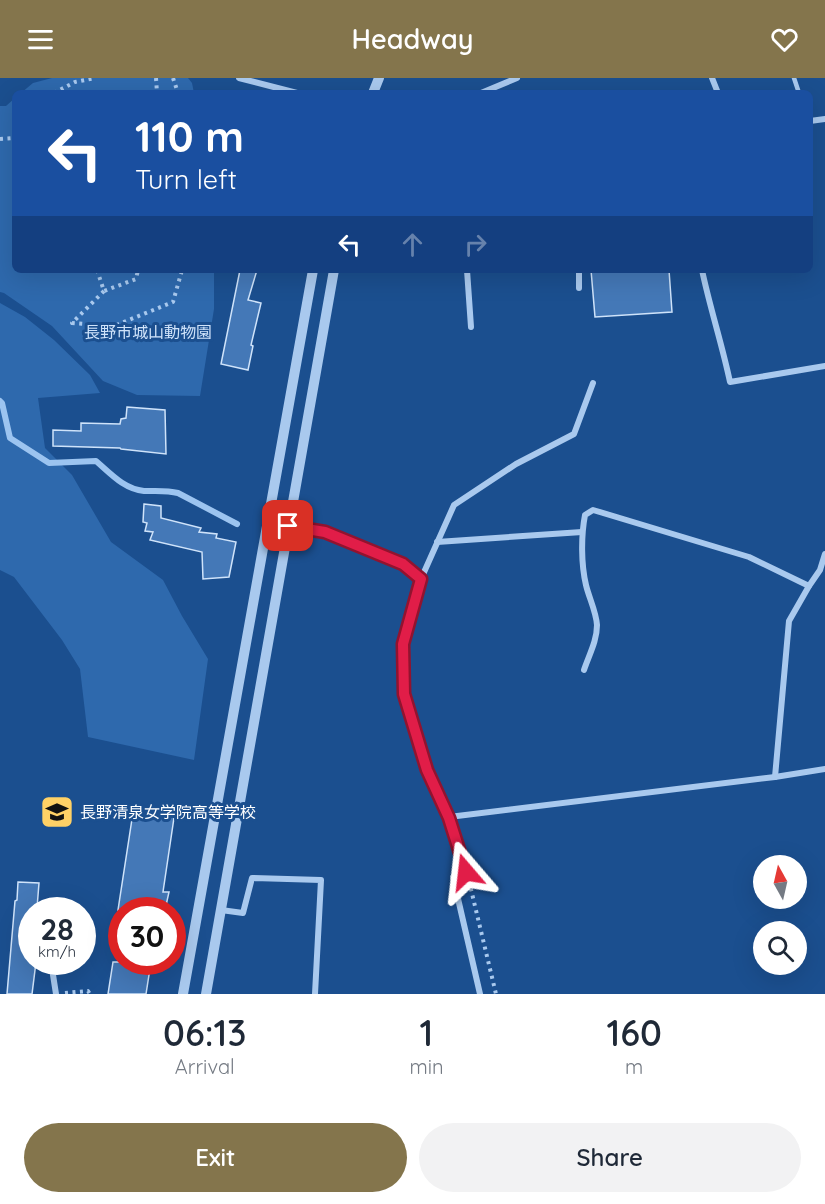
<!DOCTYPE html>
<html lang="en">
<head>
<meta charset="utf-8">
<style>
  :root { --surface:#fff; --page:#f2f2f3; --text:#1f2937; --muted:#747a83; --accent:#84754c }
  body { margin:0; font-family:Quicksand,"Noto Sans JP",sans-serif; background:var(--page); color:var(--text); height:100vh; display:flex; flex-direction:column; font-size:22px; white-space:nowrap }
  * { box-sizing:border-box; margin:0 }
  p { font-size:20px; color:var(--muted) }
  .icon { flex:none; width:33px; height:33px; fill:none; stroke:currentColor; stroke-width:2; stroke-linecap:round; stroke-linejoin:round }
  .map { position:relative; height:916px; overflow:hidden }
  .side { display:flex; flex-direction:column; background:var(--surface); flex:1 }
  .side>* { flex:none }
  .top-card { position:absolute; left:12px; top:12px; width:801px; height:183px; border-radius:9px; box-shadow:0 6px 24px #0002; background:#1a4fa0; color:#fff; overflow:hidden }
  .needle { width:39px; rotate:352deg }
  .tools { position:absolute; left:753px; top:777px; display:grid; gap:12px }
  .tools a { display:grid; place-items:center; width:54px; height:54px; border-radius:50%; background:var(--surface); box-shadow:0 6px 24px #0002; font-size:30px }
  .speed { position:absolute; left:18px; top:819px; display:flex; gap:12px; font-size:30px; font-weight:700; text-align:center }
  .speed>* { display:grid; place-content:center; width:78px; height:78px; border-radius:50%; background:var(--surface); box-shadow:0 6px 24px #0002; line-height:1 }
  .speed small { font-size:15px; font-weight:400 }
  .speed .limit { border:9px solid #d22; background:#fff; color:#111 }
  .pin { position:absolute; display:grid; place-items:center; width:51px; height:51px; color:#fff; margin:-26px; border-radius:12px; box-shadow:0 3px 9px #0006 }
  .me { position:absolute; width:66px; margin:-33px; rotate:343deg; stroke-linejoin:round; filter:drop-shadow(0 0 4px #0008) }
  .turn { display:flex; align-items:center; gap:21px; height:126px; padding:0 24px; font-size:27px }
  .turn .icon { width:78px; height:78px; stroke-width:2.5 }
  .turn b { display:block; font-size:42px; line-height:51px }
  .lanes { display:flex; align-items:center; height:57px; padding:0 24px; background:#0003; justify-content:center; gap:30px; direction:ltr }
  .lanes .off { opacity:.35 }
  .eta { display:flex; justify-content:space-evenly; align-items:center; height:102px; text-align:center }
  .eta b { font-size:36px; font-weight:600; line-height:42px }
  .action { display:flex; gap:12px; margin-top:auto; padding:12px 24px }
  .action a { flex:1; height:69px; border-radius:36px; background:var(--accent); color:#fff; font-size:24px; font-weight:600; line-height:69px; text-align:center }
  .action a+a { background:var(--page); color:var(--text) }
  header { display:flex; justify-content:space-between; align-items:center; height:78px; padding:0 24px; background:var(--accent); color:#fff; font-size:27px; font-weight:600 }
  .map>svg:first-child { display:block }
</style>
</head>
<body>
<header><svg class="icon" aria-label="menu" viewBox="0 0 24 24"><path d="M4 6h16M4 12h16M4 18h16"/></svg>Headway<svg class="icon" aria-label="heart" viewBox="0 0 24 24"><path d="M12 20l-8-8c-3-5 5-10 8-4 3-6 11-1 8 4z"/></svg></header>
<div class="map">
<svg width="825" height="916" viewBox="0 0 825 916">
  <rect width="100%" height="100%" fill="#1b4f8f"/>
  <g fill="#2e69ad">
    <polygon points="52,0 188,0 192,5 194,15 21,15 33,5"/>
    <polygon points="15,20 15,192 214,192 214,231 200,318 137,317 103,303 52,248 4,215 0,214 0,28 6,28"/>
    <polygon points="0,225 25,239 54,262 90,297 100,315 38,320 45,370 72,397 111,464 163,502 182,538 208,581 194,682 88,659 80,591 62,562 14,499 0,492"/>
  </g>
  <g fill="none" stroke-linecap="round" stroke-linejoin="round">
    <path stroke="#9cc4f0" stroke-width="6" d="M0,323L2,325L10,360L49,385L96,383C111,396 124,411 144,413C156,413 167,412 178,415L237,446"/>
  </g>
  <g fill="#4478b7" stroke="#cfe3fa" stroke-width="1.5">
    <polygon points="240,192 257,192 248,222 261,225 251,267 253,268 248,292 221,286"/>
    <polygon points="591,192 669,192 672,234 595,239"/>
    <polygon points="127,329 165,332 166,376 121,371 120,370 53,368 53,352 81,353 81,345 120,346 121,341 126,340"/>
    <polygon points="144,426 161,428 161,440 201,450 199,454 217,456 216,460 236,464 229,499 203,501 202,474 150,462 153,454 145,453 147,445 143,444"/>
    <polygon points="134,728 175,733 163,814 169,814 165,832 118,832"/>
    <polygon points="18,804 39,805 37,830 34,830 34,832 32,832 32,884 36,884 32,916 7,916 15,823 17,822"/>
    <polygon points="113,884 151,884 146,916 108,916"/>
  </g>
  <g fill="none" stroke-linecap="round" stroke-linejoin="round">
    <g stroke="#a9c9ee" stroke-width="4" stroke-dasharray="3 4.5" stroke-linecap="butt">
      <polyline points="156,0 157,15"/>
      <polyline points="173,0 178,15"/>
      <polyline points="54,15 75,4 95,0"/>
      <polyline points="0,61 15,60"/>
      <polyline points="97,192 104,213 136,201 138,192"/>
      <polyline points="104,213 72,245 114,248 173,224 182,192"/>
      <polyline points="469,803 496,916"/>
      <polyline points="65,915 88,913 90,916"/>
    </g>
    <polyline stroke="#a9c9ee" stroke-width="4.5" points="794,0 799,15"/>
    <g stroke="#a9c9ee" stroke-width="6">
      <polyline points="239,0 297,15"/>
      <polyline points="712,0 718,15"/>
      <polyline points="481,15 517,0"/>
      <polyline points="810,43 825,41"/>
      <polyline points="467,192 471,249"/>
      <polyline points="579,192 579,210"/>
      <path d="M702,192C710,230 722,266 730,304L825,288"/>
      <polyline points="288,448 325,454 403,486 421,501"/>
      <polyline points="437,464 582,454"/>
      <path d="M584,592C589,577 597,563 597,547C596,533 589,520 586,507C581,486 581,458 585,437L593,432L749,479L809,508"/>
      <polyline points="775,699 789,543 809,508 820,492 825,476"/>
      <polyline points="449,739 775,699 825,691"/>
      <polyline points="221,832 243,835 252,800 321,802 315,916"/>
      <polyline points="51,884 56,916"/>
      <polyline points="480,916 453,799 466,794 449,739 427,692 404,616 403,566 421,501 454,427 516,386 574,356 593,305"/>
    </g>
    <g stroke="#a9c9ee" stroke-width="10">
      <polyline points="373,15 379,0"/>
      <polyline points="183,916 313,192"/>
      <polyline points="206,916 334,192"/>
    </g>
  </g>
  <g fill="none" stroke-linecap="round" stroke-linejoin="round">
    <defs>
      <polyline id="route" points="288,448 325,454 403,486 421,501 403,566 404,616 427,692 449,740 466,794"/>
    </defs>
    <use href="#route" stroke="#92132f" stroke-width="15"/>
    <use href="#route" stroke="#e11d48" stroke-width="10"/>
  </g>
  <defs>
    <symbol id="school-square" viewBox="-11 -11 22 22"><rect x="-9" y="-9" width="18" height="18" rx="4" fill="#ffd166" stroke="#1b4f8f"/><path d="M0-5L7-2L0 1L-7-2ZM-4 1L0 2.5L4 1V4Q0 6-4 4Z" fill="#111"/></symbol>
  </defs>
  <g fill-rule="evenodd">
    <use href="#school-square" x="38" y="715" width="38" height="38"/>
  </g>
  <g text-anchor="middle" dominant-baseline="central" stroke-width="6" stroke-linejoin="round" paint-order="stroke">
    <g font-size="16" fill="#cfe3fa" stroke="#1b4f8f">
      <text x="148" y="254">長野市城山動物園</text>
    </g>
    <g font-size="16" fill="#fff" stroke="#1b4f8f" text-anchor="start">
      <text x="80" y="734">長野清泉女学院高等学校</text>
    </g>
  </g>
</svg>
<div class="tools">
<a><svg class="needle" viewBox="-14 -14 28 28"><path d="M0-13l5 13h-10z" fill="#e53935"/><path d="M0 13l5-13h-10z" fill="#747a83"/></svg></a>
<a><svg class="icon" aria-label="search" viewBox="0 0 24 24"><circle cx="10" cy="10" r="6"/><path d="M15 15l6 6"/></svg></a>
</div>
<div class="speed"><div>28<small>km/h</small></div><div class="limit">30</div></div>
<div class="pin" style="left:288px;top:448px;background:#d93025"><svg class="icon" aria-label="arrive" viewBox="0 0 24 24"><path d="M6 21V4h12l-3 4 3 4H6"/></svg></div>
<svg class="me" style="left:466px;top:794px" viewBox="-20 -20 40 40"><path d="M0-17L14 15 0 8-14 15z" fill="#e11d48" stroke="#fff" stroke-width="4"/></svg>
<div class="top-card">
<div class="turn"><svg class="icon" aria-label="left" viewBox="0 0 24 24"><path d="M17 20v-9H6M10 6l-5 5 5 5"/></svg><div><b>110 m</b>Turn left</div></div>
<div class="lanes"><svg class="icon" aria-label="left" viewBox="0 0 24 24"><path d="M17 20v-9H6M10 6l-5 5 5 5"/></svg><svg class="icon off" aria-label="ahead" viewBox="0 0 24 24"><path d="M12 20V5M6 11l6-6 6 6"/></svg><svg class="icon off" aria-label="right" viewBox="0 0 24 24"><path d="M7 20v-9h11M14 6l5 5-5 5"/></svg></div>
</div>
</div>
<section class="side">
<div class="eta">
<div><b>06:13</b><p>Arrival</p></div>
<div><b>1</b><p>min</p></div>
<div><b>160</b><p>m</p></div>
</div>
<div class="action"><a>Exit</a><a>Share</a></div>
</section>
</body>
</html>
